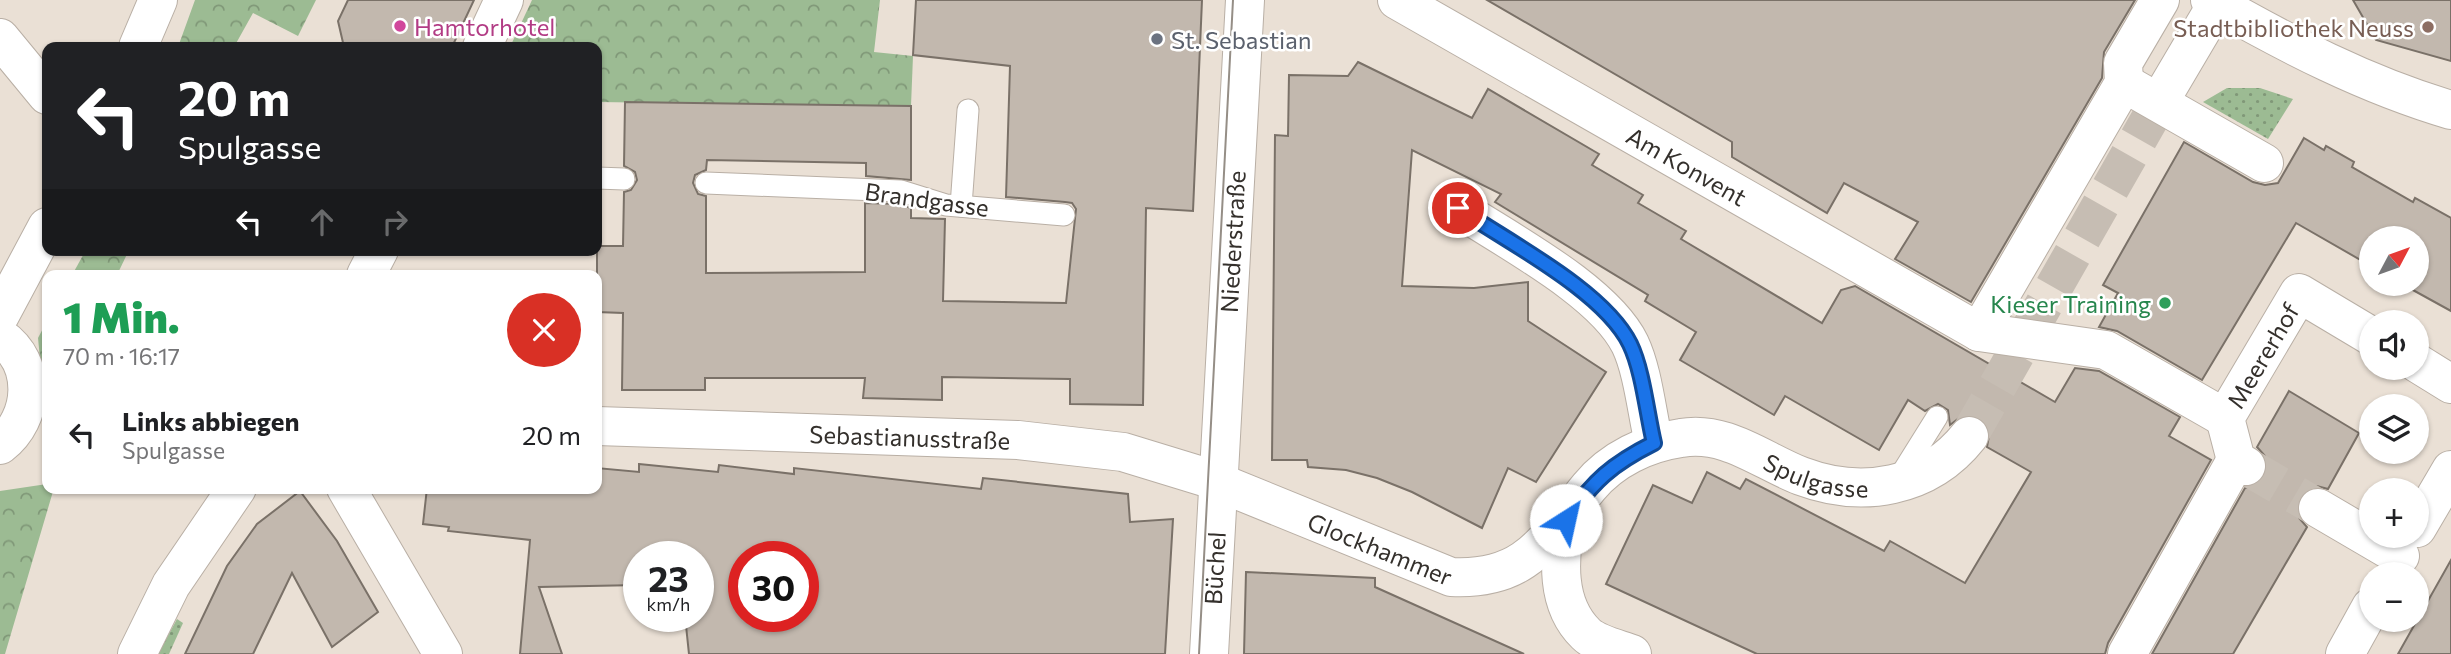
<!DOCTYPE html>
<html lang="de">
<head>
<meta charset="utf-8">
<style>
  :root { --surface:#fff; --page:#f2f2f2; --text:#202124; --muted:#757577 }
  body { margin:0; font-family:Commissioner,sans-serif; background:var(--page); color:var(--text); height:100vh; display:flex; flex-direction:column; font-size:26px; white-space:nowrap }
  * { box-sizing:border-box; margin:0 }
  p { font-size:23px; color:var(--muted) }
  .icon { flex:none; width:38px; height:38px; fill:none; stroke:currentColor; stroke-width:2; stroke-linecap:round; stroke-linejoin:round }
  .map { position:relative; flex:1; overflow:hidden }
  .drawer { position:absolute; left:42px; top:270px; width:560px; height:224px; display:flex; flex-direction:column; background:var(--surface); border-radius:14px; box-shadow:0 2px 5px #0004 }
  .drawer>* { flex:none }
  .banner { position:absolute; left:42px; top:42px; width:560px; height:214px; border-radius:14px; box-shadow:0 2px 5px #0004; background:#202124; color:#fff; overflow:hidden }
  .needle { width:46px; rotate:49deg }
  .buttons { position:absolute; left:2359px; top:226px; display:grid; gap:14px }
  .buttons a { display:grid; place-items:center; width:70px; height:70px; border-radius:50%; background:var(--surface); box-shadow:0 2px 5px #0004; font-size:35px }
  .speed { position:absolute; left:623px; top:541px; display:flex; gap:14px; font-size:35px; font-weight:700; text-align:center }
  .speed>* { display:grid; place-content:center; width:91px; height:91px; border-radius:50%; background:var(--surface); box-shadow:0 2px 5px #0004; line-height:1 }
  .speed small { font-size:18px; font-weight:400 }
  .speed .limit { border:10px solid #d22; background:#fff; color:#111 }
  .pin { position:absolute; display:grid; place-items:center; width:60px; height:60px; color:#fff; margin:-30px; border:4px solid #fff; border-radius:50%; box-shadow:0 2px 7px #0007 }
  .me { position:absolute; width:77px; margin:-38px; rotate:35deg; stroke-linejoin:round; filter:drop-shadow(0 0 5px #0008) }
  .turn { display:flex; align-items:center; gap:24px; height:147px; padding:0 21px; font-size:32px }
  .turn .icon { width:91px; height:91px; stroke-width:2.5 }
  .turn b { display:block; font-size:49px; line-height:60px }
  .lanes { display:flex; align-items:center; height:66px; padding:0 21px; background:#0003; justify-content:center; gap:35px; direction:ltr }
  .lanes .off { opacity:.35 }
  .round { display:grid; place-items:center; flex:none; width:74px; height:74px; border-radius:37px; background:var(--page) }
  .headline { display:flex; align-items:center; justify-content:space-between; height:119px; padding:0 21px }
  h1 { font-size:42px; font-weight:800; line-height:52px; color:#1e9e55 }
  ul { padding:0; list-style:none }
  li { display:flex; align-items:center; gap:21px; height:91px; padding:0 21px }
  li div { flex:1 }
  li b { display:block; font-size:26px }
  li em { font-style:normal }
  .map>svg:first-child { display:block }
</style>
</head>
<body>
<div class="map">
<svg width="2451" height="654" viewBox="0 0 2451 654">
  <defs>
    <pattern id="grass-dots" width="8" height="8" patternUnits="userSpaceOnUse" patternTransform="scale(1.75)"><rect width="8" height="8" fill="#9cbb93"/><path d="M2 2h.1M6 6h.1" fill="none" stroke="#809878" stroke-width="1.8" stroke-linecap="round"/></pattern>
    <pattern id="park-crowns" width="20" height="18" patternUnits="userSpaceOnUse" patternTransform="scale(1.75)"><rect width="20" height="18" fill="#9cbb93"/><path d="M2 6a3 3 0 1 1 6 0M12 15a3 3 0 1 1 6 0" fill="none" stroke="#809878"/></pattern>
  </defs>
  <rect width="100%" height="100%" fill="#eae0d5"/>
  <g fill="url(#grass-dots)">
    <polygon points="2227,88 2260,88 2293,99 2268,139 2203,102"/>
    <polygon points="177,619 183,623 169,654 158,654"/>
  </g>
  <g fill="url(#park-crowns)">
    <polygon points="195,0 316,0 298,36 253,13 234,47 178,47"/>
    <polygon points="532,0 880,0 874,52 913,56 911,106 597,102 597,47 510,47"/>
    <polygon points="86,250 129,250 117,275 72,275"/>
    <polygon points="47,321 47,403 44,399 38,338"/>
    <polygon points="47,484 47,488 54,488 5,654 0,654 0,491"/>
  </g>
  <g fill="#c2b8ae" stroke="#7a7168" stroke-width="2" fill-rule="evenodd">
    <polygon points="348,0 474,0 452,47 344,47 338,21"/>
    <polygon points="916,0 1202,0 1193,211 1146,208 1143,405 1070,404 1070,379 942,377 942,400 863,398 865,378 705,378 705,390 622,390 623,313 597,312 597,246 623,246 624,192 631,190 637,180 635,172 624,166 625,102 911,106 911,180 866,176 866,163 707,160 706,170 695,175 693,183 698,194 706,196 706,273 865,272 865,203 899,204 911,208 911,218 945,219 943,301 1066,303 1076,209 1072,203 1065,202 1006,197 1010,66 913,55"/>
    <polygon points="1487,0 2135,0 2104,52 2102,78 1971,302 1895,259 1918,222 1844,183 1827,213 1732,157 1732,142"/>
    <polygon points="2353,0 2451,0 2451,61 2376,40"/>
    <polygon points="1358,62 1472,118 1488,89 1599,154 1592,165 1643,195 1638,203 1686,231 1681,239 1822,323 1841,290 1855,286 2055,402 2075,368 2099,371 2180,417 2169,436 2211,460 2108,643 2105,654 1757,654 1606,584 1653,485 1692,503 1707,472 1740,489 1746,479 1884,551 1890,541 1965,583 2031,472 1987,447 1990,430 1983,420 1973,415 1963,415 1950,425 1948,410 1938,404 1925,411 1908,400 1879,450 1785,396 1774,415 1680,360 1696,332 1645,301 1648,295 1495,202 1501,194 1412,150 1402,286 1474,288 1528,282 1528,321 1606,372 1536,482 1508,468 1482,528 1412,492 1377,478 1346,470 1308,467 1307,460 1272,460 1275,135 1288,136 1289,75 1348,76"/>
    <polygon points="2304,138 2324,150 2326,146 2354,162 2352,167 2413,202 2415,198 2451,218 2451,311 2402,284 2417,284 2417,238 2371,238 2371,266 2296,223 2202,380 2117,331 2099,327 2118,293 2103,285 2184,142 2253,182 2265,185 2278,183"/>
    <polygon points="2289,391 2359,433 2328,489 2317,486 2308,489 2299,498 2296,509 2299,518 2307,527 2233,654 2152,654 2245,488 2257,485 2265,477 2268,467 2265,456 2257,447"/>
    <path d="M639,464L718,472L719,465L794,474V468L981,489L983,478L1128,494L1130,522L1173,519L1165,654H689L685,616H698V556H639V585L539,587L562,654H520L530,540L448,531L449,527L423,524L427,488H597V468L639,472ZM744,556H803V616H744Z"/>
    <polygon points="300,491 337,541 378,612 332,647 292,573 253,654 185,654 227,566 257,524"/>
    <polygon points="2451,560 2451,654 2398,654"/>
    <polygon points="1246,572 1375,578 1375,587 1524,654 1244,654"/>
  </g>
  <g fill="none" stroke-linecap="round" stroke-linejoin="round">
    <g stroke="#c6bdb3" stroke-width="38" stroke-dasharray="38 19" stroke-linecap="butt">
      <polyline points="1969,436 2168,87"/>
      <polyline points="2246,466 2318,508"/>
    </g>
    <defs>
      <g id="lane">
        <polyline points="597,178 624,179"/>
        <polyline points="706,183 901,191 946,205 1064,215"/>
        <polyline points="961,206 968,110"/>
        <polyline points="1897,481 1937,417"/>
      </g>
      <g id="street">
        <path id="s1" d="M1397,0L1979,332L2106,350L2225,418"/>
        <path d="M2210,0C2287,44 2366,85 2451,110"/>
        <polyline points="0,38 47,95"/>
        <polyline points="138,47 158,0"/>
        <polyline points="482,47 504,0"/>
        <polyline points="2124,83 2264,163"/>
        <polyline points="2168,87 2217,4"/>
        <path d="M1458,208C1508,241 1604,291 1630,344C1643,371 1647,414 1654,443"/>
        <polyline points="366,275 379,250"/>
        <polyline points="0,315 47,227"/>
        <polyline points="1979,332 2124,83 2123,63 2160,0"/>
        <path d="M0,337C38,363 35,418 0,445"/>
        <polyline points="2417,363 2451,384"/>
        <path id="s2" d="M597,426L1018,440L1123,452L1208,478L1451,577C1528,581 1546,539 1589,487C1612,459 1647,443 1681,438C1726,430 1762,461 1801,476C1862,499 1928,488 1969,436"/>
        <path id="s3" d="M2246,466L2236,460L2225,418L2299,293L2371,336"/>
        <polyline points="346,488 443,654"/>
        <polyline points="2318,508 2400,556"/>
        <path d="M1566,520C1559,558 1555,604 1586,634C1596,644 1619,649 1632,654"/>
        <polyline points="2417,528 2451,470"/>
        <polyline points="137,654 171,585 237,488"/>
        <path id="s4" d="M1209,654L1245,0"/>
        <polyline points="2127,654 2236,460"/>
        <polyline points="2345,654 2371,607"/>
      </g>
    </defs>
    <use href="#lane" stroke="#b9afa5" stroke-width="23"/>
    <use href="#street" stroke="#b9afa5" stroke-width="40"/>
    <use href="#lane" stroke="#fff" stroke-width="21"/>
    <use href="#street" stroke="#fff" stroke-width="38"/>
    <polyline stroke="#958e86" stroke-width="2" points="1199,654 1233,0"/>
  </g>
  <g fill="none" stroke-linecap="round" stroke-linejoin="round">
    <defs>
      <path id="route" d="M1458,208C1508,242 1604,291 1630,344C1643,371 1647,414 1654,443C1612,464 1593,481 1566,520"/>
    </defs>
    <use href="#route" stroke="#114b97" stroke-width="18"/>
    <use href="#route" stroke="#1a73e8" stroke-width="12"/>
  </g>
  <circle fill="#d1479c" stroke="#fff" stroke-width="2.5" cx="400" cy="26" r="7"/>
  <circle fill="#8d6e63" stroke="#fff" stroke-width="2.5" cx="2428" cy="27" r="7"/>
  <circle fill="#6b7280" stroke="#fff" stroke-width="2.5" cx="1157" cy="39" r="7"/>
  <circle fill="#2e9e5b" stroke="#fff" stroke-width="2.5" cx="2165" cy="303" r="7"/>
  <g text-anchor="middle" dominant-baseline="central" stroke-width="5" stroke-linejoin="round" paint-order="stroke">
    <g font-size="24" fill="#b23c85" stroke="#fff" text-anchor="start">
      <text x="414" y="26">Hamtorhotel</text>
    </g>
    <g font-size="24" fill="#785e54" stroke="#fff" text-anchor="end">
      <text x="2414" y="27">Stadtbibliothek Neuss</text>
    </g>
    <g font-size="24" fill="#5b616d" stroke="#fff" text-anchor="start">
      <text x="1171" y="39">St. Sebastian</text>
    </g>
    <g font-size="24" fill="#34302c" stroke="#fff">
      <text stroke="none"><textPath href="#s1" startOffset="334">Am Konvent</textPath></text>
      <text transform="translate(927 199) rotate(8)">Brandgasse</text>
      <text stroke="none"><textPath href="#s4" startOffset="413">Niederstraße</textPath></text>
      <text stroke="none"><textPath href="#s3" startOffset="128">Meererhof</textPath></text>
      <text stroke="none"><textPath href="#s2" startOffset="313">Sebastianusstraße</textPath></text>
      <text stroke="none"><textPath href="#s2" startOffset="1302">Spulgasse</textPath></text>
      <text stroke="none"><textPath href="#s2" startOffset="802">Glockhammer</textPath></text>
      <text stroke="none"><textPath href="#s4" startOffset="86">Büchel</textPath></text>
    </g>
    <g font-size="24" fill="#27864d" stroke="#fff" text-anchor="end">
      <text x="2151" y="303">Kieser Training</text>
    </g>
  </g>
</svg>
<div class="buttons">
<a><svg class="needle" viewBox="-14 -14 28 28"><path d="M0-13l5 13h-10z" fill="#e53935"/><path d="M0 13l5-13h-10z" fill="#757577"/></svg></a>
<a><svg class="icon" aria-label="sound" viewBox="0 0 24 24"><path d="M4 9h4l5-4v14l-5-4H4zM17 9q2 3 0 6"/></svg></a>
<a><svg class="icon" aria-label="layers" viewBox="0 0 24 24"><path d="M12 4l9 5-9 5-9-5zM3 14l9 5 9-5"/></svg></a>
<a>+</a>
<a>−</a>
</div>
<div class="speed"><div>23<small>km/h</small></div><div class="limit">30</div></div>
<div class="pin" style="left:1458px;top:208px;background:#d93025"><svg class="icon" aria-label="arrive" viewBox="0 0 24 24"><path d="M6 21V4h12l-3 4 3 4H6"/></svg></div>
<svg class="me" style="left:1566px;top:520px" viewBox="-20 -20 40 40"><circle r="19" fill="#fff"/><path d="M0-13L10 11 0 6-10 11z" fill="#1a73e8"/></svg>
<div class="banner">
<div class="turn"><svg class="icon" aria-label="left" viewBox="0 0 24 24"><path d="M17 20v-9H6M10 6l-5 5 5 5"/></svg><div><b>20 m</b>Spulgasse</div></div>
<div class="lanes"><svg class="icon" aria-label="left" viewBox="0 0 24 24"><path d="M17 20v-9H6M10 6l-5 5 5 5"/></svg><svg class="icon off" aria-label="ahead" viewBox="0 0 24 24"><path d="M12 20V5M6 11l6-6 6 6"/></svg><svg class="icon off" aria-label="right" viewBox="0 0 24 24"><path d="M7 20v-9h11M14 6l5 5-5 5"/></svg></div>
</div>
<section class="drawer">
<div class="headline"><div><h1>1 Min.</h1><p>70 m · 16:17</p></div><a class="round" style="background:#d93025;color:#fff"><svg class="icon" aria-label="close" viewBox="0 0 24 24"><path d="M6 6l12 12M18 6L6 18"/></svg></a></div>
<ul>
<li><svg class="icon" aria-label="left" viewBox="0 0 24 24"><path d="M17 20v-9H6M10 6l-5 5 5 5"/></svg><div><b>Links abbiegen</b><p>Spulgasse</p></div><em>20 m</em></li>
</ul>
</section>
</div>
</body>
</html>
